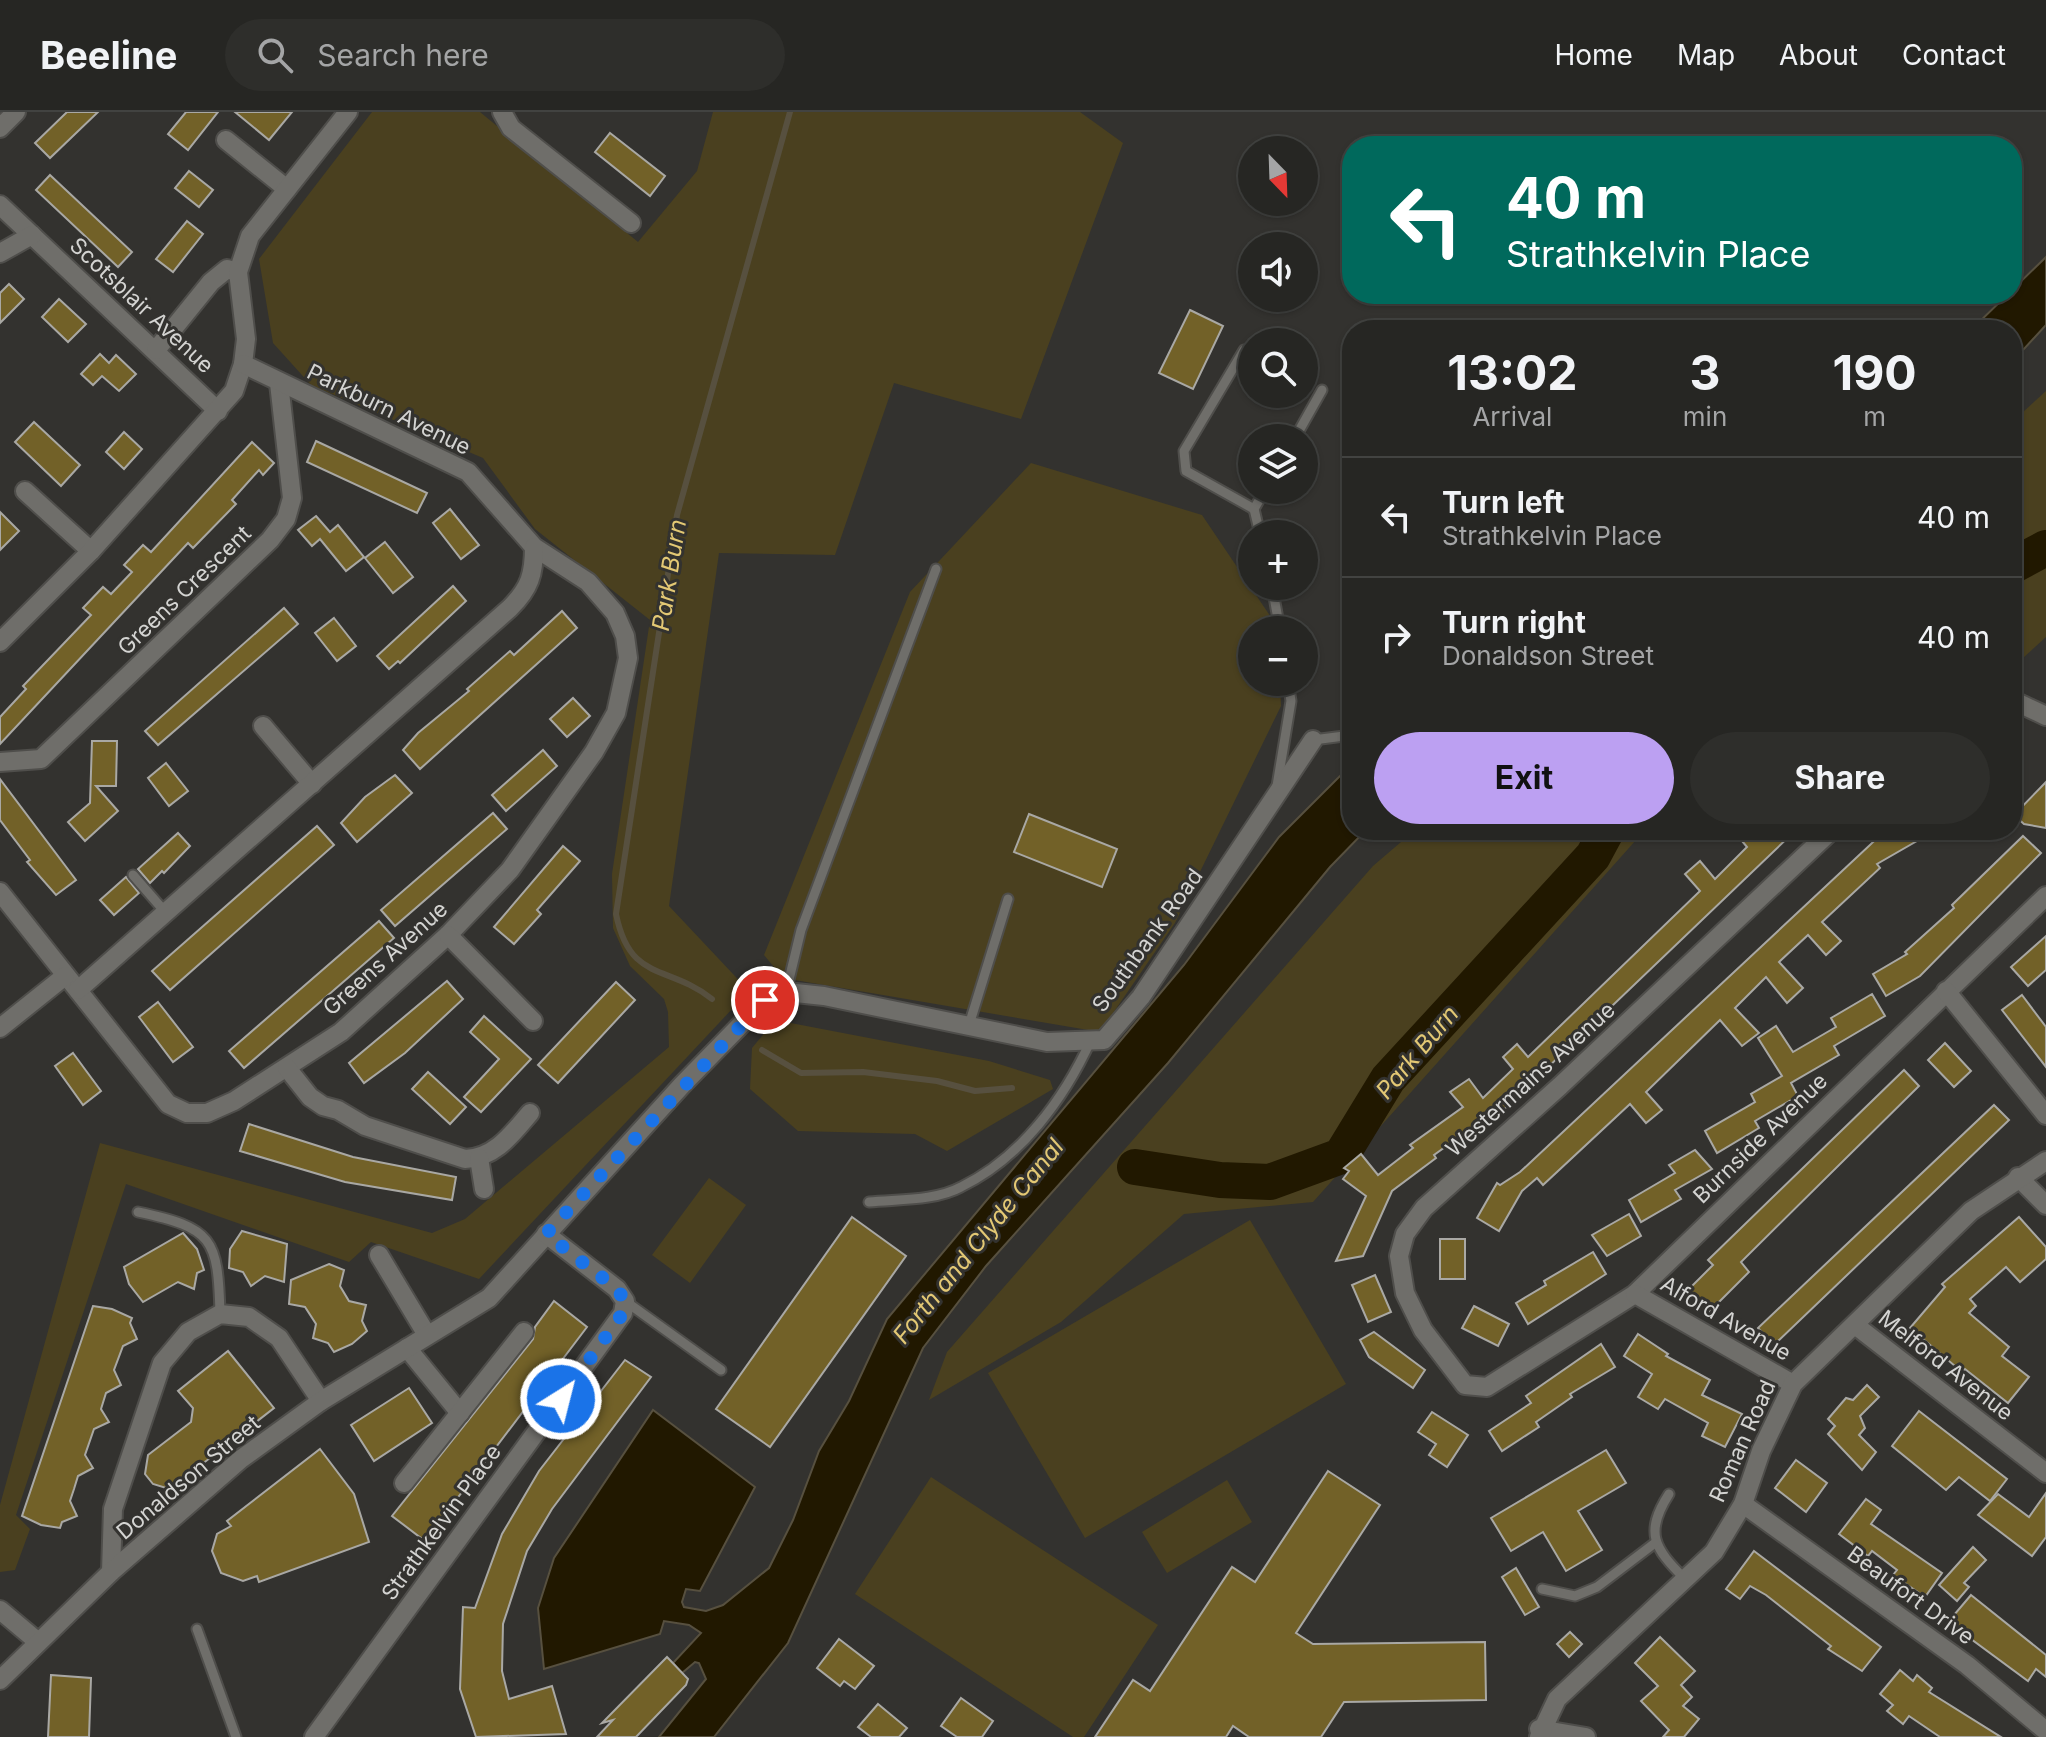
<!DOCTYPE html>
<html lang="en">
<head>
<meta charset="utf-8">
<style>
  :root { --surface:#262623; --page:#2e2e2b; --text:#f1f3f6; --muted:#a4a5a6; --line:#424341; --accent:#bca0f2 }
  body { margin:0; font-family:Inter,sans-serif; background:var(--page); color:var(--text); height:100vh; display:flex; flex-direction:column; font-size:30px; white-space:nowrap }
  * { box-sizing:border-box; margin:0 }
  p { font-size:26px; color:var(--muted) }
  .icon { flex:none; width:44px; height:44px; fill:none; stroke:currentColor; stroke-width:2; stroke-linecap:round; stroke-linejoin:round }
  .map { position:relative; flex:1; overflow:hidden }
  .drawer { position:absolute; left:1342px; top:208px; width:680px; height:520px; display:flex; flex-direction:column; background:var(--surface); border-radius:32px; box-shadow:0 2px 6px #0004,0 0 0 2px var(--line) }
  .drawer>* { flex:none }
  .guide { position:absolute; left:1342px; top:24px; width:680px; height:168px; border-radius:32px; box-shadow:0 2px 6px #0004,0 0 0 2px var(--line); background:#00695c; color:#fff; overflow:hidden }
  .needle { width:52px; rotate:157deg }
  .buttons { position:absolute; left:1238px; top:24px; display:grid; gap:16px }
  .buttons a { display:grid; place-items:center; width:80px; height:80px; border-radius:50%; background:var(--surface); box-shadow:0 2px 6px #0004,0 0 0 2px var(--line); font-size:40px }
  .pin { position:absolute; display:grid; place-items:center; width:68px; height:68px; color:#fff; margin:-34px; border:4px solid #fff; border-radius:50%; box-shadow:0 2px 8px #0007 }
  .me { position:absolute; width:88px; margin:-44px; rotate:36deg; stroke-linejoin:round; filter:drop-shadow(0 0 6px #0008) }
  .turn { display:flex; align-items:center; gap:28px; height:168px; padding:0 32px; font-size:36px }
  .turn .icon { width:104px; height:104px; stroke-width:2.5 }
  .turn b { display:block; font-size:56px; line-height:68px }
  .eta { display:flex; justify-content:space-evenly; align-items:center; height:136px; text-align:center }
  .eta b { font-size:48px; font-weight:700; line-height:56px }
  .button { display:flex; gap:16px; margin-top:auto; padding:16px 32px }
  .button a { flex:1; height:92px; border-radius:48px; background:var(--accent); color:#111; font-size:32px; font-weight:700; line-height:92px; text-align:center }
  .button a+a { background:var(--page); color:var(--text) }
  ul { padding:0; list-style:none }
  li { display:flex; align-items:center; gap:24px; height:120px; padding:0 32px; border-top:2px solid var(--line) }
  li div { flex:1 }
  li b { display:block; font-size:30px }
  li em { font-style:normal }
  header { display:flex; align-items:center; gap:48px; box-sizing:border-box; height:112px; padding:0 40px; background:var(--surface); border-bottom:2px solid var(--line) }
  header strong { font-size:38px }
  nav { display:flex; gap:44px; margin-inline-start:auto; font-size:28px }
  .search { width:560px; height:72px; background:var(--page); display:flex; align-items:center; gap:20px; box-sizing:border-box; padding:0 28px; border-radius:44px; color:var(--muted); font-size:30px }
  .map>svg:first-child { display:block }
</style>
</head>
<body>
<header>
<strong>Beeline</strong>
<div class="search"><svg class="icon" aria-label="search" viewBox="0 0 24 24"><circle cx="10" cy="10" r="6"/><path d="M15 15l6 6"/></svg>Search here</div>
<nav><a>Home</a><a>Map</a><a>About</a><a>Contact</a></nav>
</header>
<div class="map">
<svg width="2046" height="1625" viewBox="0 0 2046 1625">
  <rect width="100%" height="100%" fill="#33322f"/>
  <g fill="#4a401f">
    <polygon points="372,0 480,0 638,130 697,59 713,0 1080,0 1123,31 1021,307 894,271 835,443 719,441 669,794 749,879 479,1167 371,1130 349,1150 126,1072 16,1403 30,1417 15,1458 0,1460 0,1393 100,1031 432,1121 465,1107 669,935 668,900 664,887 630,854 613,816 612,762 650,508 535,417 483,346 311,273 273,231 259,147"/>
    <polygon points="2046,279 2046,525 2012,556 2012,310"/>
    <polygon points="1031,351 1202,403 1279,517 1252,518 1252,570 1280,570 1281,594 1175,811 1100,920 783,866 764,843 910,480"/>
    <polygon points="1415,718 1645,718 1313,1090 1184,1102 1061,1210 929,1288 947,1240 1373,754"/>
    <polygon points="775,908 989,949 1050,968 1053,977 947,1039 915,1022 798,1019 750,977 752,936"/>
    <polygon points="709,1066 746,1093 690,1171 652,1143"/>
    <polygon points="1250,1108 1346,1272 1085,1426 988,1261"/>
    <polygon points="931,1365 1158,1513 1084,1625 1073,1625 855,1482"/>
    <polygon points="1227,1368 1252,1410 1167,1461 1142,1420"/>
  </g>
  <g fill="#211800" stroke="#57503f" stroke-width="2">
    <polygon points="2046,145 2046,213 2012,250 2012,218 1971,218"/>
    <polygon points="1352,652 1352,718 1366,718 1330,755 1168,951 986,1154 923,1236 788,1531 714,1625 659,1625 706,1567 699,1551 695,1550 682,1561 673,1551 701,1521 689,1513 664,1509 660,1522 544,1557 538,1496 554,1446 653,1298 755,1375 700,1479 686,1477 682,1490 684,1495 706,1499 723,1493 769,1456 793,1408 819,1339 849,1289 887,1207 1184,853 1279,725"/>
  </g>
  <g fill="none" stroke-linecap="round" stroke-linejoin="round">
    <g stroke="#57503f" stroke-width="6">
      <path d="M712,887C668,852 630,871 616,802L677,403L790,0"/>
      <polyline points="762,938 801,961 863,960 937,969 975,979 1012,976"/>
    </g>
    <g stroke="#211800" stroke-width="36">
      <polyline points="2012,454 2046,436"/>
      <polyline points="1135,1055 1220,1068 1270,1070 1341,1044 1388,967 1593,744 1607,718"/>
    </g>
  </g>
  <g fill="#726128" stroke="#a9a8a4" stroke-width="2">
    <polygon points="67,0 98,0 50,46 35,31"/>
    <polygon points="186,0 218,0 188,38 168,22"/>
    <polygon points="235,0 292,0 269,28"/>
    <polygon points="610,21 665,64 650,84 595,40"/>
    <polygon points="189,59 213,78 199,95 175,76"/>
    <polygon points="50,63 132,140 118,155 36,78"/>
    <polygon points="187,109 203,122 173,160 156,147"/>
    <polygon points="9,172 24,187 0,211 0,181"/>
    <polygon points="59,187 86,212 68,230 42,205"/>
    <polygon points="1190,198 1223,214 1193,277 1159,261"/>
    <polygon points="100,242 109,251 116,243 136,262 119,279 102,264 93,273 81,262"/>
    <polygon points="34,310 80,353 61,374 15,330"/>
    <polygon points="124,320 142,337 124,357 106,340"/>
    <polygon points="316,329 427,381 417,401 307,350"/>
    <polygon points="252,330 274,351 263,363 259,358 232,388 236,392 193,436 188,431 0,632 0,605 26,577 23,574 91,503 83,496 103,475 111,482 132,460 124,453 143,433 151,440"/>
    <polygon points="450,397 479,433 461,447 433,411"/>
    <polygon points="0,400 19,419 0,438"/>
    <polygon points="316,404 330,420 338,413 364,445 346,459 320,427 312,434 298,418"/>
    <polygon points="385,430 413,465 393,481 365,446"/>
    <polygon points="453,474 466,489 400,551 398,549 389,557 377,544"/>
    <polygon points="284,496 298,512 158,633 145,619"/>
    <polygon points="562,499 577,516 420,657 403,638 418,621 469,579 467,577 510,539 514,543"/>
    <polygon points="334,506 356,534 337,549 315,521"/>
    <polygon points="573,586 590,604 567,625 550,607"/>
    <polygon points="92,629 117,629 116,674 96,674 118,699 85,729 68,710 90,691"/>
    <polygon points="543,638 557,654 506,699 492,683"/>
    <polygon points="166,651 188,679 169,694 148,666"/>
    <polygon points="395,663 412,681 357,730 341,711 365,685"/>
    <polygon points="0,667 76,768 56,783 27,750 30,748 0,708"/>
    <polygon points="2046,670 2046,716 2024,712 2014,703"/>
    <polygon points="493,701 507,717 395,814 381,798"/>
    <polygon points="1029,702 1117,737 1102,775 1014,740"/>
    <polygon points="317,714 334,733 170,878 152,859"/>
    <polygon points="1733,718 1796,718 1497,1004 1494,1000 1434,1043 1436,1046 1392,1079 1363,1144 1336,1149 1366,1084 1343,1067 1349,1059 1344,1056 1361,1042 1378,1063 1413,1036 1410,1033 1463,995 1450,980 1469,967 1483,986 1513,957 1503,945 1517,932 1528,945 1700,779 1685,762 1700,749 1715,767 1747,735"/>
    <polygon points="1886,718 1936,718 1877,752 1880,756 1822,810 1841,829 1826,843 1808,823 1779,850 1803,876 1787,891 1766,865 1735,896 1759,921 1742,934 1720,908 1646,980 1662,998 1646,1011 1630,992 1543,1073 1537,1066 1522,1079 1499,1119 1477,1106 1497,1071 1500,1073 1520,1060"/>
    <polygon points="178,721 190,734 164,761 162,759 150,771 138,757"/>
    <polygon points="2023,724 2041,741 1920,864 1886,884 1873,862 1907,842 1905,840 1954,796 1952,793"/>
    <polygon points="563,734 580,749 537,798 541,802 514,832 494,815"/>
    <polygon points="126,765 139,781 114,803 100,788"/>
    <polygon points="379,809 394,826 244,956 229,939"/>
    <polygon points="2046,824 2046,858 2028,874 2011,855"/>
    <polygon points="447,869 463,887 405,941 364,971 349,951"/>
    <polygon points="616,870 635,888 558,971 538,953"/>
    <polygon points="1872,882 1885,904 1834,934 1839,943 1791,971 1798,984 1755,1009 1759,1016 1717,1041 1705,1019 1755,990 1751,982 1782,964 1758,926 1776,914 1793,940 1836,915 1831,906"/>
    <polygon points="2022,883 2046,915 2046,955 2002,898"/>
    <polygon points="158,890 193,935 173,950 139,905"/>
    <polygon points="484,904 531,947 481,1000 464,985 499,947 470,920"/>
    <polygon points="1945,931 1971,959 1954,975 1928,948"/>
    <polygon points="73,941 101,979 83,993 55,954"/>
    <polygon points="1904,958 1919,974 1741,1150 1749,1160 1708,1201 1687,1179 1713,1153 1708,1148"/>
    <polygon points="428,960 466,995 450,1012 412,977"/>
    <polygon points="1994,993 2009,1008 1774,1233 1758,1216"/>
    <polygon points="249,1012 353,1045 456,1065 452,1088 345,1070 240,1039"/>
    <polygon points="1695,1038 1712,1057 1675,1078 1681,1087 1641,1110 1629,1088 1675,1061 1669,1053"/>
    <polygon points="1629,1102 1641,1124 1607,1144 1592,1123"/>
    <polygon points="852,1105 906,1144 770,1335 716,1297"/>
    <polygon points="2019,1105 2046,1135 2046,1147 2020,1170 2006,1155 1970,1187 1976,1194 1969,1201 2009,1235 2002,1244 2029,1265 2008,1291 1965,1257 1962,1260 1910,1216 1945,1175 1942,1172"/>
    <polygon points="242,1119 287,1132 284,1170 265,1164 251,1174 243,1160 229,1156 230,1137"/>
    <polygon points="183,1121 197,1137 204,1158 197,1161 194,1177 178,1170 143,1190 129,1172 124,1155"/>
    <rect x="1440" y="1127" width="25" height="40"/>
    <polygon points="1593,1140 1606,1162 1528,1212 1516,1191 1546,1173 1544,1169"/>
    <polygon points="329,1152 344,1158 340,1174 349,1189 366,1193 362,1209 367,1219 352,1232 334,1240 328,1231 313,1226 316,1212 305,1195 289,1192 291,1168"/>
    <polygon points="1375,1163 1391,1200 1368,1210 1352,1173"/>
    <polygon points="554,1189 587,1215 425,1429 392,1404 533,1227 535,1215"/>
    <polygon points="93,1194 112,1197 132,1206 130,1211 137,1227 123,1234 114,1258 121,1273 106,1281 101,1297 109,1310 94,1317 85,1343 93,1356 78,1364 74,1377 70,1389 77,1404 62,1410 60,1416 41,1413 22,1404"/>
    <polygon points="1474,1194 1509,1212 1498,1234 1462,1216"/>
    <polygon points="1374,1220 1425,1258 1413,1276 1369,1245 1360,1228"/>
    <polygon points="1638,1222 1668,1242 1666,1244 1710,1268 1702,1283 1742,1302 1725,1335 1702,1324 1708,1311 1665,1287 1658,1297 1638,1285 1652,1262 1624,1244"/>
    <polygon points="1601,1232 1615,1255 1570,1282 1572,1285 1536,1310 1539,1315 1502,1339 1489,1319 1531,1291 1526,1284"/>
    <polygon points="228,1239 274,1296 178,1371 166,1376 153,1372 145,1362 148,1343 191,1310 193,1296 178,1279"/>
    <polygon points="625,1248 651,1265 552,1397 527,1439 503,1512 502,1559 509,1587 552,1574 566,1622 476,1625 460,1577 463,1495 475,1496 502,1422 539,1359"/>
    <polygon points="1867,1273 1879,1285 1860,1304 1865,1316 1859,1323 1876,1340 1862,1358 1828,1322 1835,1314 1828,1307 1846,1286 1853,1288"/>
    <polygon points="409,1276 432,1311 374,1349 351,1313"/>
    <polygon points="1919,1299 2007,1367 1990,1389 1959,1365 1946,1378 1892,1334"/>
    <polygon points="1432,1300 1468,1323 1447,1355 1429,1343 1436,1332 1418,1320"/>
    <polygon points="320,1337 354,1382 369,1430 259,1470 257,1464 243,1469 221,1461 212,1439 217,1422 231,1414 227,1409"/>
    <polygon points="1606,1338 1626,1371 1578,1399 1602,1438 1566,1459 1543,1420 1511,1439 1491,1406"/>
    <polygon points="1796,1348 1827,1371 1806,1400 1775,1376"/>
    <polygon points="1328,1359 1380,1393 1296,1521 1313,1532 1485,1530 1486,1588 1344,1590 1321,1625 1249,1625 1233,1614 1226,1625 1095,1625 1133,1568 1150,1579 1232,1455 1255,1470"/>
    <polygon points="2046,1381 2046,1425 2032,1444 1978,1403 1998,1382 2029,1405"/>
    <polygon points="1866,1387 1881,1398 1871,1412 1942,1461 1925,1485 1893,1463 1897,1458 1872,1439 1868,1444 1839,1422"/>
    <polygon points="1973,1435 1986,1448 1964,1471 1969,1475 1957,1489 1939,1473"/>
    <polygon points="1754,1439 1881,1535 1862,1559 1828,1537 1831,1534 1766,1483 1750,1474 1740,1487 1726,1477"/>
    <polygon points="1516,1456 1539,1495 1525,1503 1502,1465"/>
    <polygon points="1971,1483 2046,1543 2046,1565 2036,1557 2028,1569 1948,1510"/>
    <polygon points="1570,1520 1582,1532 1569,1545 1557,1532"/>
    <polygon points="1660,1525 1695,1559 1681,1573 1692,1585 1683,1594 1699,1607 1684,1625 1663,1625 1669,1618 1641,1589 1658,1574 1635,1551"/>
    <polygon points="839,1527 874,1554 855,1577 844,1569 840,1574 817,1556"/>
    <polygon points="667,1545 688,1567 686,1573 636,1625 597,1625 613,1608 602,1611"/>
    <polygon points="1900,1558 1913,1569 1917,1563 1932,1576 1929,1580 2001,1625 1940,1625 1909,1604 1903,1612 1887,1599 1893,1593 1880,1582"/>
    <polygon points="51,1563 91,1566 89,1625 48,1625"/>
    <polygon points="961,1586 993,1609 982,1625 957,1625 941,1614"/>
    <polygon points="878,1592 907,1616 899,1625 871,1625 858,1615"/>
  </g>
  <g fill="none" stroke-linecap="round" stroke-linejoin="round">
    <defs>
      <g id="lane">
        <polyline points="1244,238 1184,339 1186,359 1254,397"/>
        <polyline points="1295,326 1322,278"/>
        <polyline points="1260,422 1254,397 1265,378"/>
        <polyline points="1272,474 1280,518"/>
        <polyline points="1313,628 1352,623"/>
        <polyline points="1277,674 1291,589 1288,570"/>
        <polyline points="133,763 166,801"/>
        <polyline points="786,880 801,818 936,457"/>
        <polyline points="969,913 1008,787"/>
        <path d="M869,1090C899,1087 935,1089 961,1075C1021,1046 1064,987 1091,928"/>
        <path d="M138,1100C213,1116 218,1126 220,1202"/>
        <polyline points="625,1189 721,1258"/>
        <path d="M1669,1382C1644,1421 1654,1436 1685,1467"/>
        <polyline points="1542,1477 1575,1484 1597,1475 1655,1431"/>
        <polyline points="197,1517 236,1625"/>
      </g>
      <g id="street">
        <polyline points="502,0 511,16 631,111"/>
        <polyline points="0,16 16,0"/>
        <polyline points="226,28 287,77"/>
        <polyline points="0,93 218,299"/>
        <polyline points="0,141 32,123"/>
        <polyline points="156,238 211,170 227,157 238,160"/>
        <polyline points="25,379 91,439"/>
        <polyline points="0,530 91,439 234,279 243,252 246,227 238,160 250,124 348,0"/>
        <polyline points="2012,588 2046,604"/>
        <polyline points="263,614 312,672"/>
        <polyline points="0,650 41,647 270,428 286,407 292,386 279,271"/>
        <polyline points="1832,718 1560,974 1424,1096 1405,1122 1399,1144 1405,1181 1423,1218 1465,1273 1487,1275 1635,1182 2046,784"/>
        <polyline points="0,780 168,992 187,1001 207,1001 234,989 341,920 448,823 510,758 594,640 616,601 628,546 625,524 615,501 588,470 534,435 468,360 243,252"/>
        <polyline points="448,823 533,909"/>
        <path d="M78,878L510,496C530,476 534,462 534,435"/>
        <polyline points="1946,879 2046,1003"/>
        <polyline points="0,916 65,864"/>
        <path d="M287,956L310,985L323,994L338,998L365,1014L465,1047C495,1046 512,1022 530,1001"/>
        <polyline points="479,1046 484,1077"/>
        <polyline points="2018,1065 2046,1093"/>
        <polyline points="379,1143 427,1223"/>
        <polyline points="1635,1182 1793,1272"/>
        <polyline points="1855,1213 2046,1361"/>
        <polyline points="407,1236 460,1301"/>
        <polyline points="404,1371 524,1220"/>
        <polyline points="1743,1392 1967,1553 2046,1619"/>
        <polyline points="111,1460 113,1397 162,1251 188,1220 220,1202 249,1205 279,1226 321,1289"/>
        <polyline points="0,1498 37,1529"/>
        <polyline points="0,1568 111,1460 241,1347 321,1289 489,1186 682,973 765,888 786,880 824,884 1047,930 1104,928 1141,885 1313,628"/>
        <polyline points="1539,1617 1586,1625"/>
        <polyline points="314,1625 623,1201 625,1189 617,1177 546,1122"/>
        <polyline points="1539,1625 1557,1587 1714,1440 1743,1392 1761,1339 1793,1272 1971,1099 2046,1049"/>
      </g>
    </defs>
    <use href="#lane" stroke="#4f4e4b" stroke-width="13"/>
    <use href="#street" stroke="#4f4e4b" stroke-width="22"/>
    <use href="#lane" stroke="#6f6e6a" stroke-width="9"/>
    <use href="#street" stroke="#6f6e6a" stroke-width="18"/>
  </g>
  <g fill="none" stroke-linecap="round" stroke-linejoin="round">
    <polyline stroke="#1a73e8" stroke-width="14" stroke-dasharray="0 25.2" points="561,1287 623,1201 625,1189 617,1177 546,1122 765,888"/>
  </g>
  <g text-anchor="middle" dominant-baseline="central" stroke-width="6" stroke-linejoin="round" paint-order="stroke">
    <g font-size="22" fill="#d4d4d2" stroke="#33322f">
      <text transform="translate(142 193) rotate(43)">Scotsblair Avenue</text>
      <text transform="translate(389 297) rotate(26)">Parkburn Avenue</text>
      <text transform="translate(184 478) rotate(-44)">Greens Crescent</text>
      <text transform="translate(1147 828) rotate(-54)">Southbank Road</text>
      <text transform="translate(385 846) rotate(-42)">Greens Avenue</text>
      <text transform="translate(1530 967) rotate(-42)">Westermains Avenue</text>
      <text transform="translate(1760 1026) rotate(-44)">Burnside Avenue</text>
      <text transform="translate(1726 1206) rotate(30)">Alford Avenue</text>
      <text transform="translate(1946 1253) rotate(38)">Melford Avenue</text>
      <text transform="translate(1742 1329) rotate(-66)">Roman Road</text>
      <text transform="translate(188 1365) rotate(-40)">Donaldson Street</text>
      <text transform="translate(441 1410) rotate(-54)">Strathkelvin Place</text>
      <text transform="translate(1911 1483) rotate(36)">Beaufort Drive</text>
    </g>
    <g font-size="24" font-style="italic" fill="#e3c874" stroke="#33322f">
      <text transform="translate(669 463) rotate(-81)">Park Burn</text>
      <text transform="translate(1417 940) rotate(-50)">Park Burn</text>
      <text transform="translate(978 1129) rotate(-51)">Forth and Clyde Canal</text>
    </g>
  </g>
</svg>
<div class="buttons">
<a><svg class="needle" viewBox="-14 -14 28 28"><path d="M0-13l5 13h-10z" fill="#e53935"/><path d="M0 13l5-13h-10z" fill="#a4a5a6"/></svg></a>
<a><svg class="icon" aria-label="sound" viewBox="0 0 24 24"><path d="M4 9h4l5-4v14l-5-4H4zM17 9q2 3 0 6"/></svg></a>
<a><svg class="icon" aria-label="search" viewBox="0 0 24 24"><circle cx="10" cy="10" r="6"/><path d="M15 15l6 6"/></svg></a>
<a><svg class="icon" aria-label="layers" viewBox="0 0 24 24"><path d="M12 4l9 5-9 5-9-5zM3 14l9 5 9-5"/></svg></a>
<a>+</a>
<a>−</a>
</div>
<div class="pin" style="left:765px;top:888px;background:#d93025"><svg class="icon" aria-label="arrive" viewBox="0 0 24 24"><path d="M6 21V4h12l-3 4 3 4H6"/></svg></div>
<svg class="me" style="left:561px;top:1287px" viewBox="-20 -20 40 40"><circle r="17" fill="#1a73e8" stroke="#fff" stroke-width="3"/><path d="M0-11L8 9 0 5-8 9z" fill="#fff"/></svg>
<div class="guide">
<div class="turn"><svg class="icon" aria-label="left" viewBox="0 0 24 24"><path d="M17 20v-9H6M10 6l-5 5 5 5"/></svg><div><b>40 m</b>Strathkelvin Place</div></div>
</div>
<section class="drawer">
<div class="eta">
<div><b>13:02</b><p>Arrival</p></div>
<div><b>3</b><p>min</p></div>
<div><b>190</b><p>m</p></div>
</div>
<ul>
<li><svg class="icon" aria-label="left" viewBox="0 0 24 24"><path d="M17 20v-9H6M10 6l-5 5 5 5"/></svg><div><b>Turn left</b><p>Strathkelvin Place</p></div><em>40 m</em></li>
<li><svg class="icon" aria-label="right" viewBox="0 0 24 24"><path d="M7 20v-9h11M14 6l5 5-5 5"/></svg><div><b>Turn right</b><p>Donaldson Street</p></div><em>40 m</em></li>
</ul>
<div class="button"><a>Exit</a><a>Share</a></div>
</section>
</div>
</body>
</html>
